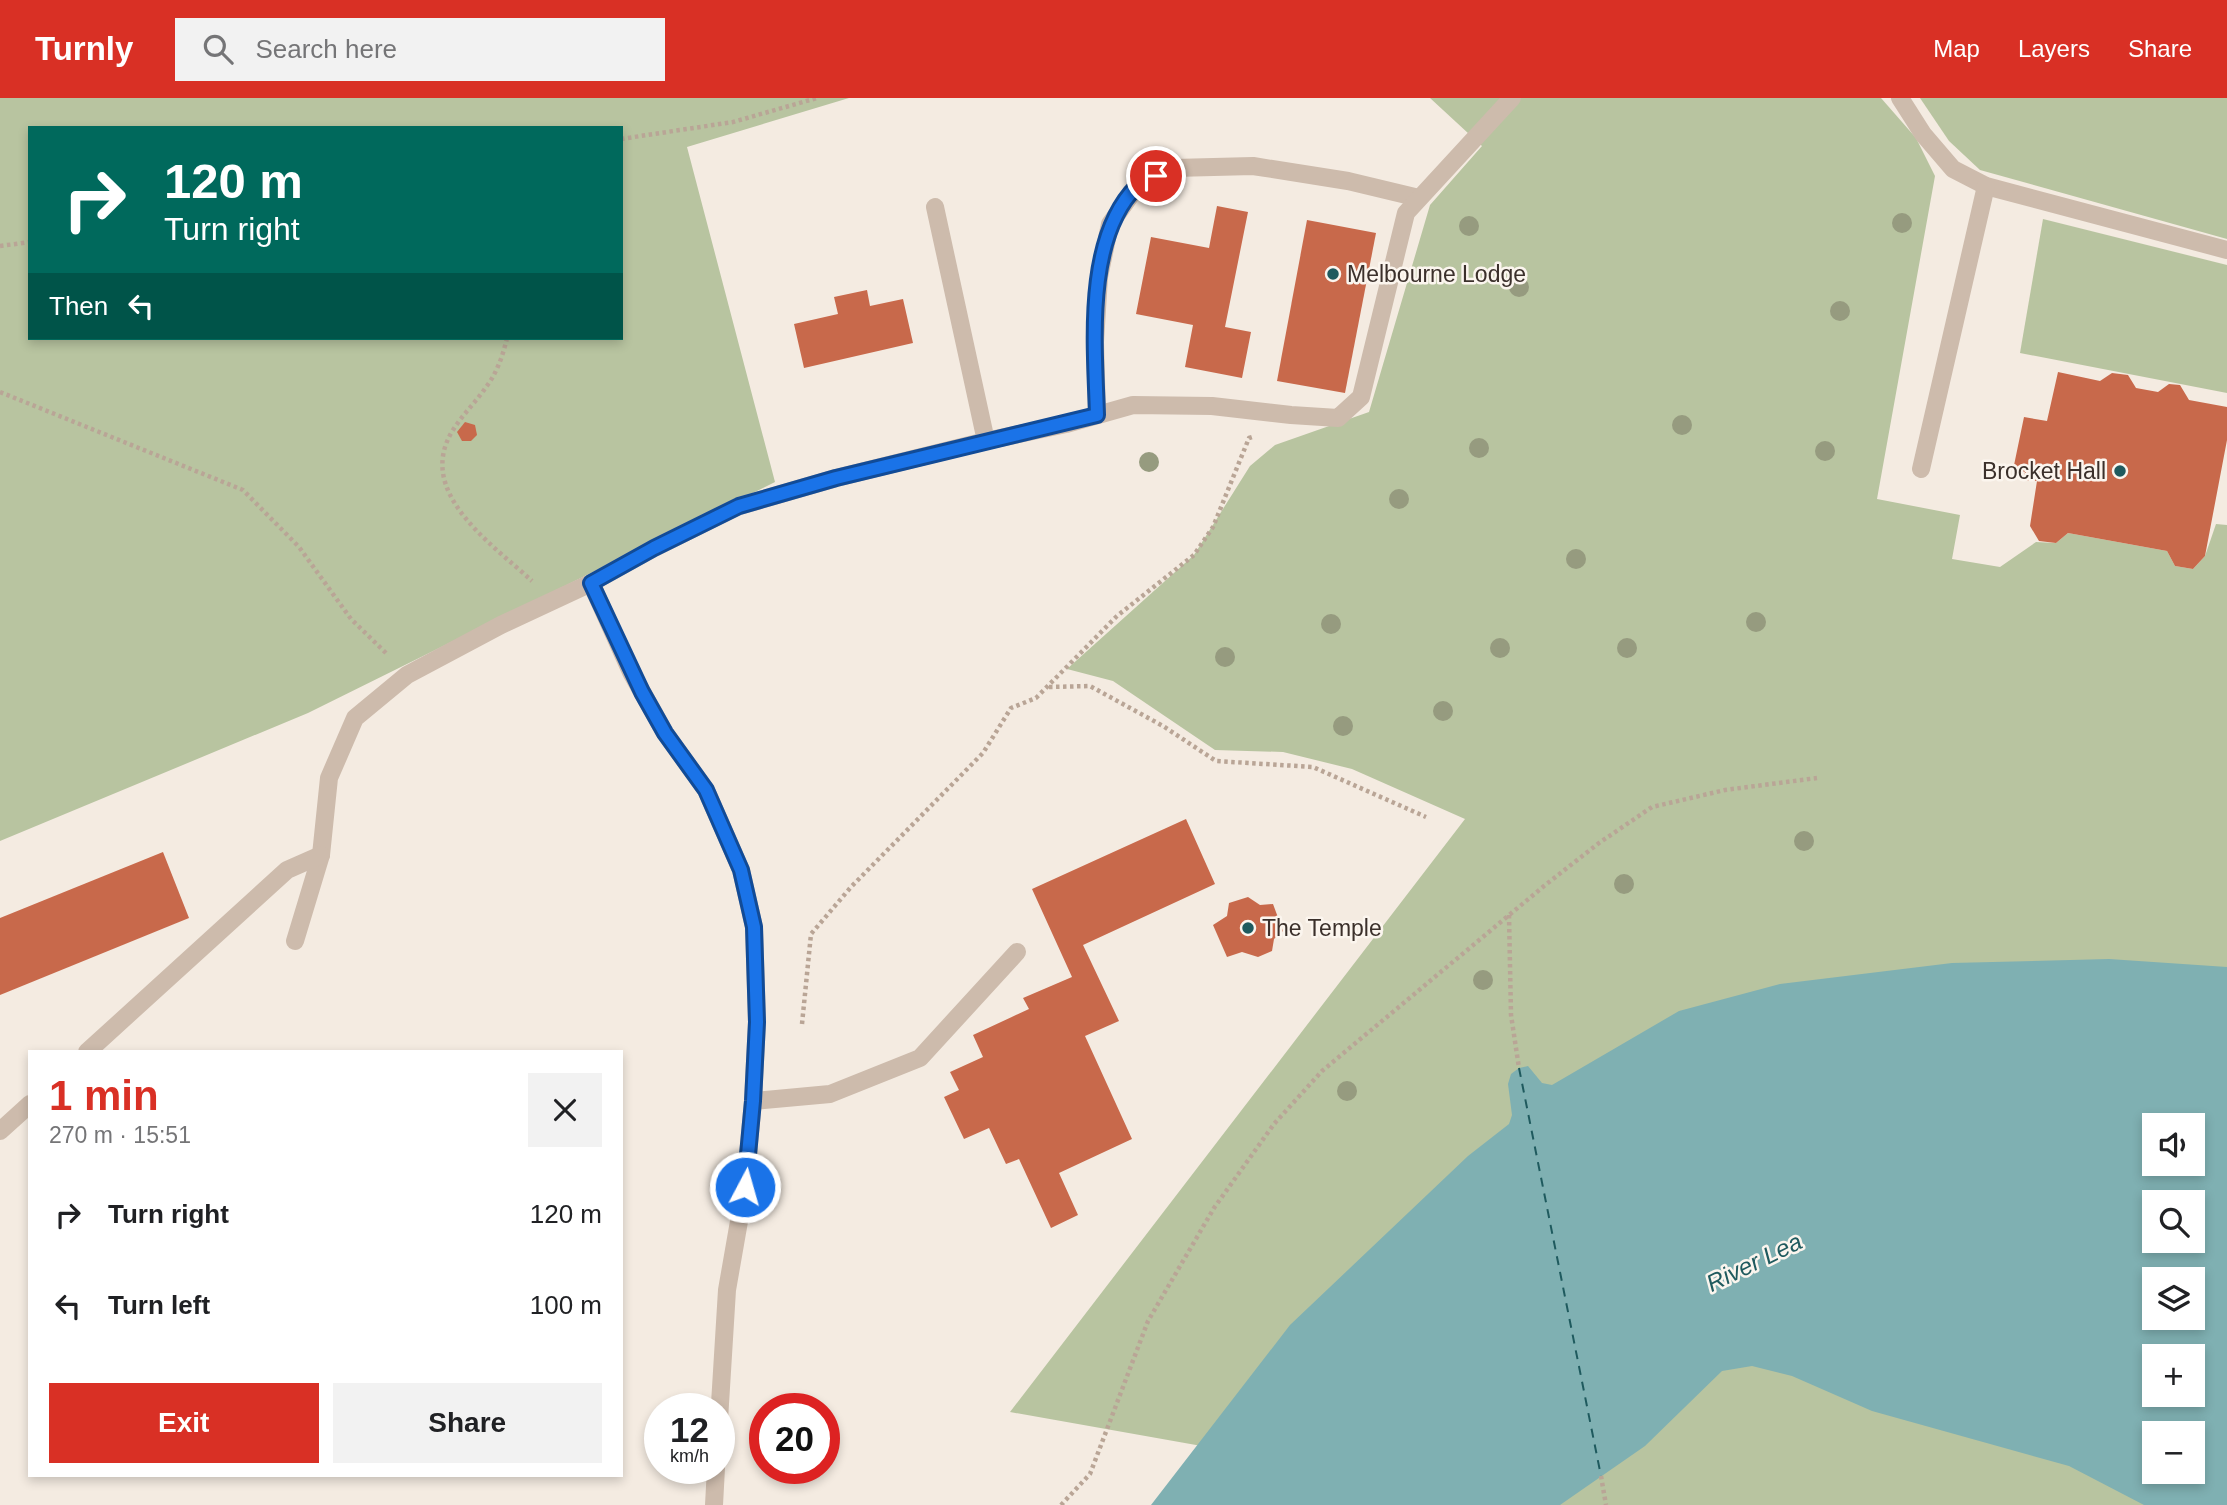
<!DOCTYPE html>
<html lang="en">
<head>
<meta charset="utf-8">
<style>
  :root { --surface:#fff; --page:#f2f2f2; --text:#202124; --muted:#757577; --accent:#d93025 }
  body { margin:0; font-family:Arial,sans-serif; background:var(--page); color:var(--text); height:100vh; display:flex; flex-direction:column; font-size:26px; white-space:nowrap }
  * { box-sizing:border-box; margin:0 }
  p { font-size:23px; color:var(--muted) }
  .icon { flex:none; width:38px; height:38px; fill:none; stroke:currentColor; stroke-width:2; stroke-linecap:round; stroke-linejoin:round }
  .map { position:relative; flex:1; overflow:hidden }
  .details { position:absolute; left:28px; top:952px; width:595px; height:427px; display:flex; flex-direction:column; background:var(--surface); border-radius:0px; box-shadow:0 4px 10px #0003 }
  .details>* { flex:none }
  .banner { position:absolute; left:28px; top:28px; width:595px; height:214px; border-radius:0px; box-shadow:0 4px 10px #0003; background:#00695c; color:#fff; overflow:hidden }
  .fabs { position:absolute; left:2142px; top:1015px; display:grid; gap:14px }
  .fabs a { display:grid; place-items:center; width:63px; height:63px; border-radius:0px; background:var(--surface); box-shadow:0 4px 10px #0003; font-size:35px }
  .speed { position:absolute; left:644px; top:1295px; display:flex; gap:14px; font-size:35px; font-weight:700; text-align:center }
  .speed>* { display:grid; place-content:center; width:91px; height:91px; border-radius:50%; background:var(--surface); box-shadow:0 4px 10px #0003; line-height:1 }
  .speed small { font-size:18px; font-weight:400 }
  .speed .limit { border:10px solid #d22; background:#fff; color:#111 }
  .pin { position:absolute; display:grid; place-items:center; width:60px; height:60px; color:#fff; margin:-30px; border:4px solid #fff; border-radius:50%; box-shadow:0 2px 7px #0007 }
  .me { position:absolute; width:77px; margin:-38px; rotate:6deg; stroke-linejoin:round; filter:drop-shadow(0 0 5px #0008) }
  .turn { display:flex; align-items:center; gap:24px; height:147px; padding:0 21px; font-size:32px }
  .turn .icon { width:91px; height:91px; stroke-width:2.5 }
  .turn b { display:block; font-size:49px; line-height:60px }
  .then { display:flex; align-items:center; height:66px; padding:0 21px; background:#0003; gap:14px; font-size:26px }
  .round { display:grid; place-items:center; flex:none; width:74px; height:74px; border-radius:0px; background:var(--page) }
  .head { display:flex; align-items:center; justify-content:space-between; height:119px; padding:0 21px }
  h1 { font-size:42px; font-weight:700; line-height:52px; color:var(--accent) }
  .button { display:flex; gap:14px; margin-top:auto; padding:14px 21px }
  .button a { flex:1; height:80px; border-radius:0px; background:var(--accent); color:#fff; font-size:28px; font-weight:700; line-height:80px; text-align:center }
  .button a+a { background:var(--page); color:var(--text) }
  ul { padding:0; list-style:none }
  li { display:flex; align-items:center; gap:21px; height:91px; padding:0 21px }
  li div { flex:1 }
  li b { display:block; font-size:26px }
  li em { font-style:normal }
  header { display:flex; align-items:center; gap:42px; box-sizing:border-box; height:98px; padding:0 35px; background:var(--accent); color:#fff }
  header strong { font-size:33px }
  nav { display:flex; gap:38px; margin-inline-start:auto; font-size:24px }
  .search { width:490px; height:63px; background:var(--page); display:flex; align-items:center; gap:18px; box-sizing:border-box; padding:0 24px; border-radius:0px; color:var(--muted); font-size:26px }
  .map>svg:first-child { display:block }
</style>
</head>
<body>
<header>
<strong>Turnly</strong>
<div class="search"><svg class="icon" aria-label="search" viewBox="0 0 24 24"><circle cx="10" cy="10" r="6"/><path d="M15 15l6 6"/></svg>Search here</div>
<nav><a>Map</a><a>Layers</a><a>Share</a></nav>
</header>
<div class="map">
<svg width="2227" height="1407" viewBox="0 0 2227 1407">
  <rect width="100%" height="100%" fill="#f4ebe1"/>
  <g fill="#b8c4a0" fill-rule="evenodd">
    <path d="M0,0H849L687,49L775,384L308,615L0,743ZM30,30H621V240H30Z"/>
    <path d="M1430,0H1881L1916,40L1935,78L1877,401L1960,417L1952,461L2000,469L2036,444L2056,445L2068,435L2167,453L2175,468L2193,471L2205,458L2216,426L2227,427V1407H1535L1010,1314L1465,721L1352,671L1283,654L1215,652L1113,583L1067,571L1194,457L1250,368L1275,347L1369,314L1430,107L1482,48ZM2154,1027H2193V1066H2154ZM2154,1104H2193V1143H2154ZM2154,1181H2193V1220H2154ZM2154,1258H2193V1297H2154ZM2154,1335H2193V1374H2154Z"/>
    <polygon points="1920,0 2227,0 2227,141 1980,72 1949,43"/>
    <polygon points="2043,121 2227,167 2227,295 2020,255"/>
  </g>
  <path fill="#7fb0b2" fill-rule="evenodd" d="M2109,861L2227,869V1407H2144L2069,1368L1872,1313L1792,1278L1752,1268L1722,1273L1645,1348L1560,1407H1151L1290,1227L1468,1058L1509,1026L1512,1017L1508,986L1511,976L1519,970L1528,968L1542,985L1552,987L1679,913L1780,886L1952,865ZM2154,1027H2193V1066H2154ZM2193,1104V1143H2154V1104ZM2154,1181H2193V1220H2154ZM2154,1258H2193V1297H2154ZM2193,1335V1374H2154V1335Z"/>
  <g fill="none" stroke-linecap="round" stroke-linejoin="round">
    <polyline stroke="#1f5a5e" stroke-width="2" stroke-dasharray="9 7" stroke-linecap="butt" points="1519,970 1601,1378"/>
  </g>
  <g fill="#c8694b">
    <polygon points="1217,108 1248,114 1225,229 1251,234 1242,280 1185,269 1193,227 1136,216 1151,139 1209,150"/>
    <polygon points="1307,122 1376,135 1345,295 1277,283"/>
    <polygon points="867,192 870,208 903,201 913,245 804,270 794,226 838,216 834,199"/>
    <polygon points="2058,274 2100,283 2112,275 2128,277 2136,290 2158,294 2169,286 2180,287 2189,302 2227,309 2227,342 2205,458 2193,471 2175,468 2167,453 2068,435 2056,445 2039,443 2030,428 2037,383 2023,382 2025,374 2013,372 2024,319 2047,323"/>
    <polygon points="465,324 475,327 477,337 471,343 462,343 457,334"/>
    <polygon points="1186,721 1215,786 1083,847 1119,923 1085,938 1132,1041 1059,1075 1078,1117 1051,1130 1019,1061 1006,1066 989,1030 964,1041 944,999 959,992 950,974 983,959 973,937 1029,911 1023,900 1072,879 1032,791"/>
    <polygon points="163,754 189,820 0,897 0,820"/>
    <polygon points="1248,799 1260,807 1273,806 1283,833 1274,841 1272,853 1258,859 1242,854 1227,859 1213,827 1227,818 1229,805"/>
  </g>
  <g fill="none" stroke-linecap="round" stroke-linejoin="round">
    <g stroke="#b9a596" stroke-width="4.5" stroke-dasharray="3.5 3.5" stroke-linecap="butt">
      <polyline points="621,41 733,24 817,0"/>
      <polyline points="0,148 30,144"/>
      <path d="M507,240C503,257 497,275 486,289C476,304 463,316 453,332C414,394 492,446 532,483"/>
      <polyline points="0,294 243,392 299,449 351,521 388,557"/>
      <polyline points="1049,589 1090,588 1163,628 1216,663 1313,669 1426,719"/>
      <polyline points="1509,817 1511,917 1519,970"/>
      <polyline points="802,926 811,836 851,789 983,655 1011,610 1036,600 1117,518 1194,457 1213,429 1249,340 1252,339"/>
      <polyline points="1601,1378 1606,1407"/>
      <polyline points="1061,1407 1090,1376 1148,1223 1214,1110 1274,1026 1322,973 1544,788 1599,745 1652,709 1725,692 1817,680"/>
    </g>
    <g stroke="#cdbbac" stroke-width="18">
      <polyline points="1900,0 1923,36 1953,71 1986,88 2227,152"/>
      <polyline points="935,109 986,343"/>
      <polyline points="1097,317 1095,244 1099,179 1110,126 1138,87 1174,70 1253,68 1348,83 1419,100"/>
      <polyline points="1921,371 1986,88"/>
      <polyline points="591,485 631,574 665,635 706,692 741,772 754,829 757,924 753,1003 745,1089 727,1192 719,1322"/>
      <polyline points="295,843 321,757 329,680 355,620 407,577 501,527 591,485 654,450 739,408 836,380 986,343 1066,326 1133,307 1212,308 1291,317 1338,320 1361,299 1406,115 1512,0"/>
      <polyline points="87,954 287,772 321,757"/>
      <polyline points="753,1003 830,996 920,960 1017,854"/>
      <polyline points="0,1033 30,1006"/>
      <polyline points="714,1407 716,1370"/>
    </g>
  </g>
  <g fill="#969b7f">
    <circle cx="1902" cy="125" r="10"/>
    <circle cx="1469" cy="128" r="10"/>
    <circle cx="1519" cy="189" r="10"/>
    <circle cx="1840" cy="213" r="10"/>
    <circle cx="1682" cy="327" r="10"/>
    <circle cx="1479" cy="350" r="10"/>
    <circle cx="1825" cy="353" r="10"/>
    <circle cx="1149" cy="364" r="10"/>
    <circle cx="1399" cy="401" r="10"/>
    <circle cx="1576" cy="461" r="10"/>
    <circle cx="1756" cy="524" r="10"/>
    <circle cx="1331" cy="526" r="10"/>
    <circle cx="1500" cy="550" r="10"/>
    <circle cx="1627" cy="550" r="10"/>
    <circle cx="1225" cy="559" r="10"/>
    <circle cx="1443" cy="613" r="10"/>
    <circle cx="1343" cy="628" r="10"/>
    <circle cx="1804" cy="743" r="10"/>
    <circle cx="1624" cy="786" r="10"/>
    <circle cx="1483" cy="882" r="10"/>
    <circle cx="1347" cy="993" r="10"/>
  </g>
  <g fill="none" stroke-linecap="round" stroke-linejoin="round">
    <defs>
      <path id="route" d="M745,1089L753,1003L757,924L754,829L741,772L706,692L665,635L642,594L591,485L654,450L739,408L836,380L1097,317C1095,248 1084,141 1137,88C1141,84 1150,81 1156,78"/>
    </defs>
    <use href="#route" stroke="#114b97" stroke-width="18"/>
    <use href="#route" stroke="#1a73e8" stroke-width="12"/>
  </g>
  <g fill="#1f5a5e" stroke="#fbf5ee" stroke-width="2.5">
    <circle cx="1333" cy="176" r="7"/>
    <circle cx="2120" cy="373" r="7"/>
    <circle cx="1248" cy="830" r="7"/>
  </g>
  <g text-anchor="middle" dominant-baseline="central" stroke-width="5" stroke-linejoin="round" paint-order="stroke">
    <g font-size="23" fill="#3b302b" stroke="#fbf5ee" text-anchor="start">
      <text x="1347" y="176">Melbourne Lodge</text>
      <text x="2106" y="373" text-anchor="end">Brocket Hall</text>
      <text x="1262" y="830">The Temple</text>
    </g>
    <g font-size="24" font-style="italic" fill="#1f5a5e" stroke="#fbf5ee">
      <text transform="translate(1754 1164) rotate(-26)">River Lea</text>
    </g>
  </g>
</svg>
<div class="fabs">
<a><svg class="icon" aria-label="sound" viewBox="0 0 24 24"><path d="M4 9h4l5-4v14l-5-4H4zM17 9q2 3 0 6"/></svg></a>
<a><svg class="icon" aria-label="search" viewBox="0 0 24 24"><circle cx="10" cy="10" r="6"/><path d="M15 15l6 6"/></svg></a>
<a><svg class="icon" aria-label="layers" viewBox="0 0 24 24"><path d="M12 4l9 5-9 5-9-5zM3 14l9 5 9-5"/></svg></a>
<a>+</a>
<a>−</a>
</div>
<div class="speed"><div>12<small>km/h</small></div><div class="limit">20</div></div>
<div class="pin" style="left:1156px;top:78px;background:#d93025"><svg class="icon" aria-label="arrive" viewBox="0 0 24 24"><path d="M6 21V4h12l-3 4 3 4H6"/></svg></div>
<svg class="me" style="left:745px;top:1089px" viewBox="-20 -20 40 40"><circle r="17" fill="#1a73e8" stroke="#fff" stroke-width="3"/><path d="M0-11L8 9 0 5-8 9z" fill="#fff"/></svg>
<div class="banner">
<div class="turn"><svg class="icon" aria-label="right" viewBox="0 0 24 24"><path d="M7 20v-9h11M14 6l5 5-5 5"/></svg><div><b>120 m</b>Turn right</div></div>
<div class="then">Then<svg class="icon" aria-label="left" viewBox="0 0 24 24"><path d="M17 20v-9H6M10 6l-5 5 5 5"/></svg></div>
</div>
<section class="details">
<div class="head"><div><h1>1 min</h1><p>270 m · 15:51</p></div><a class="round"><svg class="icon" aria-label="close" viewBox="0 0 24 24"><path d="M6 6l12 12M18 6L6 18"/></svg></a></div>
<ul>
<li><svg class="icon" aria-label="right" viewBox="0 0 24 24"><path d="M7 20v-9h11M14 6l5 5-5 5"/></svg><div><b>Turn right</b></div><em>120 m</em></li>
<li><svg class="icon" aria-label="left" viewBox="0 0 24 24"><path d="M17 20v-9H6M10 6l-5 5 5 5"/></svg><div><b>Turn left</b></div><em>100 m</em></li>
</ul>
<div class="button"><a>Exit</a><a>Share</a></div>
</section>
</div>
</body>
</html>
